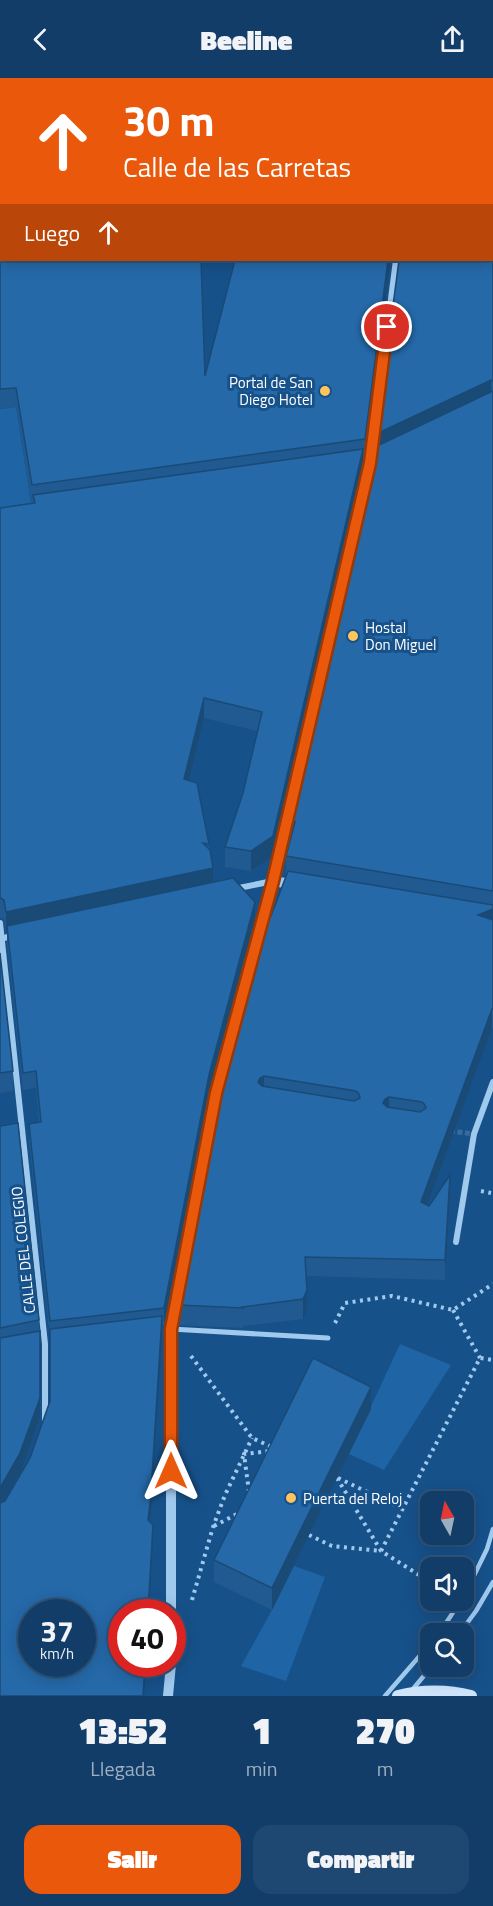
<!DOCTYPE html>
<html lang="es">
<head>
<meta charset="utf-8">
<style>
  :root { --surface:#113d68; --page:#1e4871; --text:#f1f3f6; --muted:#9caec0; --line:#30567c; --accent:#ea580c }
  body { margin:0; font-family:"Titillium Web",sans-serif; background:var(--page); color:var(--text); height:100vh; display:flex; flex-direction:column; font-size:22px; white-space:nowrap }
  * { box-sizing:border-box; margin:0 }
  p { font-size:20px; color:var(--muted) }
  .icon { flex:none; width:33px; height:33px; fill:none; stroke:currentColor; stroke-width:2; stroke-linecap:round; stroke-linejoin:round }
  .map { position:relative; height:1618px; overflow:hidden }
  .sheet { display:flex; flex-direction:column; background:var(--surface); flex:1 }
  .sheet>* { flex:none }
  .guide { position:absolute; left:0px; top:0px; width:494px; height:183px; box-shadow:0 3px 15px #0003,0 0 0 2px var(--line); background:#ea580c; color:#fff; overflow:hidden }
  .needle { width:39px; rotate:351deg }
  .fabs { position:absolute; left:420px; top:1413px; display:grid; gap:12px }
  .fabs a { display:grid; place-items:center; width:54px; height:54px; border-radius:12px; background:var(--surface); box-shadow:0 3px 15px #0003,0 0 0 2px var(--line); font-size:30px }
  .speed { position:absolute; left:18px; top:1521px; display:flex; gap:12px; font-size:30px; font-weight:700; text-align:center }
  .speed>* { display:grid; place-content:center; width:78px; height:78px; border-radius:50%; background:var(--surface); box-shadow:0 3px 15px #0003,0 0 0 2px var(--line); line-height:1 }
  .speed small { font-size:15px; font-weight:400 }
  .speed .limit { border:9px solid #d22; background:#fff; color:#111 }
  .pin { position:absolute; display:grid; place-items:center; width:51px; height:51px; color:#fff; margin:-26px; border:3px solid #fff; border-radius:50%; box-shadow:0 2px 6px #0007 }
  .me { position:absolute; width:66px; margin:-33px; rotate:0deg; stroke-linejoin:round; filter:drop-shadow(0 0 4px #0008) }
  .turn { display:flex; align-items:center; gap:21px; height:126px; padding:0 24px; font-size:27px }
  .turn .icon { width:78px; height:78px; stroke-width:2.5 }
  .turn b { display:block; font-size:42px; line-height:51px }
  .then { display:flex; align-items:center; height:57px; padding:0 24px; background:#0003; gap:12px; font-size:22px }
  .eta { display:flex; justify-content:space-evenly; align-items:center; height:102px; text-align:center }
  .eta b { font-size:36px; font-weight:800; line-height:42px }
  .cta { display:flex; gap:12px; margin-top:auto; padding:12px 24px }
  .cta a { flex:1; height:69px; border-radius:18px; background:var(--accent); color:#fff; font-size:24px; font-weight:800; line-height:69px; text-align:center }
  .cta a+a { background:var(--page); color:var(--text) }
  header { display:flex; justify-content:space-between; align-items:center; height:78px; padding:0 24px; background:var(--surface); font-size:27px; font-weight:800 }
  .map>svg:first-child { display:block }
</style>
</head>
<body>
<header><svg class="icon" aria-label="back" viewBox="0 0 24 24"><path d="M15 5l-7 7 7 7"/></svg>Beeline<svg class="icon" aria-label="share" viewBox="0 0 24 24"><path d="M12 15V3M7 8l5-5 5 5M5 13v7h14v-7"/></svg></header>
<div class="map">
<svg width="493" height="1618" viewBox="0 0 493 1618">
  <rect width="100%" height="100%" fill="#17518a"/>
  <g fill="#1f64a4">
    <polygon points="16,329 31,425 0,430 0,331"/>
    <polygon points="400,1266 451,1287 384,1392 349,1376"/>
    <polygon points="294,1488 325,1499 286,1603 241,1588 272,1532"/>
  </g>
  <g fill="none" stroke-linecap="round" stroke-linejoin="round">
    <polyline stroke="#3a6b9c" stroke-width="5" stroke-dasharray="5 2.5" stroke-linecap="butt" points="450,1053 474,1056"/>
    <g stroke="#a0c9ee" stroke-width="4" stroke-dasharray="3 4.5" stroke-linecap="butt">
      <polyline points="481,1113 491,1115"/>
      <polyline points="453,1232 480,1280"/>
      <polyline points="335,1245 345,1225 392,1218 453,1232 493,1206"/>
      <polyline points="191,1278 252,1360 272,1369"/>
      <polyline points="337,1400 381,1473 427,1502"/>
      <polyline points="338,1400 403,1431"/>
      <polyline points="249,1414 244,1376 271,1373"/>
      <polyline points="214,1448 239,1435"/>
      <polyline points="309,1457 332,1468 381,1473"/>
      <polyline points="381,1473 480,1280 493,1282"/>
      <polyline points="192,1522 213,1449 225,1417 252,1360"/>
      <polyline points="178,1568 184,1549"/>
    </g>
    <g stroke="#a0c9ee" stroke-width="4.5">
      <polyline points="464,1518 487,1471 493,1451"/>
      <polyline points="439,1556 461,1522"/>
      <polyline points="459,1556 476,1533 493,1504"/>
      <polyline points="413,1611 432,1588"/>
      <polyline points="385,1618 430,1566"/>
    </g>
    <polyline stroke="#a0c9ee" stroke-width="5" points="171,1251 328,1260"/>
    <g stroke="#a0c9ee" stroke-width="6">
      <polyline points="234,811 273,803 370,385 396,182"/>
      <polyline points="0,845 45,1266 45,1342"/>
      <polyline points="0,861 15,857"/>
      <polyline points="456,1164 474,1056 493,1004"/>
    </g>
    <g stroke="#a0c9ee" stroke-width="10">
      <polyline points="171,1534 171,1251 216,1015 273,803 297,807"/>
      <polyline points="168,1618 171,1586"/>
    </g>
    <path stroke="#cde4fa" stroke-width="12" d="M398,1618C420,1612 449,1612 471,1618"/>
  </g>
  <g fill="#205a91">
    <polygon points="0,0 493,0 493,951 492,950 427,1127 429,1128 450,1117 445,1202 306,1198 307,1232 303,1241 243,1248 243,1250 179,1247 179,1227 271,838 286,798 286,778 289,768 286,770 376,368 492,2 2,2 2,81 0,81"/>
    <polygon points="0,106 2,182 205,298 235,182 391,182 365,380 363,381 363,391 273,778 251,793 225,789 225,769 243,715 257,653 204,640 188,702 209,766 213,804 255,841 209,1014 164,1247 162,1247 153,1399 153,1419 150,1444 153,1466 149,1534 122,1534 0,1618 0,1048 39,1242 40,1340 20,1395 4,1423 30,1380 50,1323 50,1260 29,1063 29,1046 39,1045 36,1010 23,1012 7,865 7,854 6,854 4,841 0,840 0,430 31,425 16,329 0,331"/>
    <polygon points="0,875 13,993 13,1013 0,1015"/>
    <polygon points="371,1331 272,1532 214,1504 214,1482"/>
  </g>
  <g fill="#1a4a76">
    <polygon points="388,182 391,182 365,380 365,361"/>
    <polygon points="491,302 491,322 376,376 376,356"/>
    <polygon points="363,371 363,391 273,778 251,793 251,773"/>
    <polygon points="204,620 204,640 184,721 184,701"/>
    <polygon points="295,744 295,764 286,770 286,750"/>
    <polygon points="213,790 213,810 7,848 7,854 6,854 6,834"/>
    <polygon points="255,824 255,841 209,1014 164,1247 164,1230 209,997"/>
    <polygon points="493,831 493,851 478,837"/>
    <polygon points="492,931 492,950 421,1144 421,1124"/>
    <polygon points="264,998 264,1018 258,1004 260,1000"/>
    <polygon points="389,1019 389,1039 383,1025 385,1021"/>
    <polygon points="450,1097 450,1117 445,1202 445,1182"/>
    <polygon points="307,1212 307,1232 303,1241 303,1221"/>
    <polygon points="162,1238 162,1257 153,1402 153,1399 153,1419 148,1462 148,1442"/>
    <polygon points="371,1309 371,1331 272,1532 272,1510"/>
    <polygon points="40,1320 40,1340 20,1395 0,1430 0,1410"/>
    <polygon points="153,1447 153,1466 149,1534 148,1534"/>
    <polygon points="145,1586 146,1586 144,1618 143,1618"/>
  </g>
  <g fill="#2569a9" stroke="#1a4a76" stroke-width="1.5" fill-rule="evenodd">
    <polygon points="0,0 493,0 493,303 491,302 376,356 399,182 492,182 492,2 2,2 2,61 0,61"/>
    <polygon points="0,106 2,116 2,182 201,182 205,298 235,182 388,182 365,361 32,407 16,310 0,311"/>
    <polygon points="493,313 493,813 286,778 295,744 286,750 375,369"/>
    <polygon points="363,371 273,758 251,773 225,769 243,715 262,634 204,620 184,701 197,705 209,766 203,765 210,772 213,790 6,834 4,822 0,820 0,430 35,425 33,417"/>
    <path d="M288,793L493,827V831L478,837L493,842V931H492L421,1124L429,1128L450,1097L445,1182L305,1179L307,1212L303,1221L242,1229L243,1230L179,1227L223,997L267,834L271,838ZM264,998L356,1013L359,1016L360,1020L354,1023L262,1008L258,1004L260,1000ZM389,1019L422,1024L425,1027L426,1030L420,1034L387,1029L383,1025L385,1021Z"/>
    <polygon points="233,800 255,824 209,997 164,1230 50,1243 29,1046 41,1044 36,993 23,995 7,848"/>
    <polygon points="0,875 13,993 0,995"/>
    <polygon points="18,1045 39,1242 0,1250 0,1048"/>
    <path d="M162,1238L152,1399H153L148,1442L153,1447L148,1534H122V1586H145L143,1618H0V1425L5,1423L30,1380L50,1323V1251ZM32,1534H82V1586H32Z"/>
    <polygon points="40,1253 40,1320 20,1375 0,1410 0,1260"/>
    <polygon points="313,1280 371,1309 272,1510 214,1482"/>
  </g>
  <g fill="none" stroke-linecap="round" stroke-linejoin="round">
    <defs>
      <polyline id="route" points="171,1393 171,1251 216,1015 273,803 370,385 387,249"/>
    </defs>
    <use href="#route" stroke="#983908" stroke-width="15"/>
    <use href="#route" stroke="#ea580c" stroke-width="10"/>
  </g>
  <g fill="#ffc55d" stroke="#17518a" stroke-width="2">
    <circle cx="325" cy="313" r="6"/>
    <circle cx="353" cy="558" r="6"/>
    <circle cx="291" cy="1420" r="6"/>
  </g>
  <g text-anchor="middle" dominant-baseline="central" stroke-width="6" stroke-linejoin="round" paint-order="stroke">
    <g font-size="15" fill="#fff" stroke="#17518a" text-anchor="start">
      <text x="313" y="304" text-anchor="end">Portal de San<tspan x="313" dy="17">Diego Hotel</tspan></text>
      <text x="365" y="549">Hostal<tspan x="365" dy="17">Don Miguel</tspan></text>
      <text x="303" y="1420">Puerta del Reloj</text>
    </g>
    <g font-size="15" fill="#fff" stroke="#17518a">
      <text transform="translate(23 1172) rotate(-96)">CALLE DEL COLEGIO</text>
    </g>
  </g>
</svg>
<div class="fabs">
<a><svg class="needle" viewBox="-14 -14 28 28"><path d="M0-13l5 13h-10z" fill="#e53935"/><path d="M0 13l5-13h-10z" fill="#9caec0"/></svg></a>
<a><svg class="icon" aria-label="sound" viewBox="0 0 24 24"><path d="M4 9h4l5-4v14l-5-4H4zM17 9q2 3 0 6"/></svg></a>
<a><svg class="icon" aria-label="search" viewBox="0 0 24 24"><circle cx="10" cy="10" r="6"/><path d="M15 15l6 6"/></svg></a>
</div>
<div class="speed"><div>37<small>km/h</small></div><div class="limit">40</div></div>
<div class="pin" style="left:387px;top:249px;background:#d93025"><svg class="icon" aria-label="arrive" viewBox="0 0 24 24"><path d="M6 21V4h12l-3 4 3 4H6"/></svg></div>
<svg class="me" style="left:171px;top:1393px" viewBox="-20 -20 40 40"><path d="M0-17L14 15 0 8-14 15z" fill="#ea580c" stroke="#fff" stroke-width="4"/></svg>
<div class="guide">
<div class="turn"><svg class="icon" aria-label="ahead" viewBox="0 0 24 24"><path d="M12 20V5M6 11l6-6 6 6"/></svg><div><b>30 m</b>Calle de las Carretas</div></div>
<div class="then">Luego<svg class="icon" aria-label="ahead" viewBox="0 0 24 24"><path d="M12 20V5M6 11l6-6 6 6"/></svg></div>
</div>
</div>
<section class="sheet">
<div class="eta">
<div><b>13:52</b><p>Llegada</p></div>
<div><b>1</b><p>min</p></div>
<div><b>270</b><p>m</p></div>
</div>
<div class="cta"><a>Salir</a><a>Compartir</a></div>
</section>
</body>
</html>
